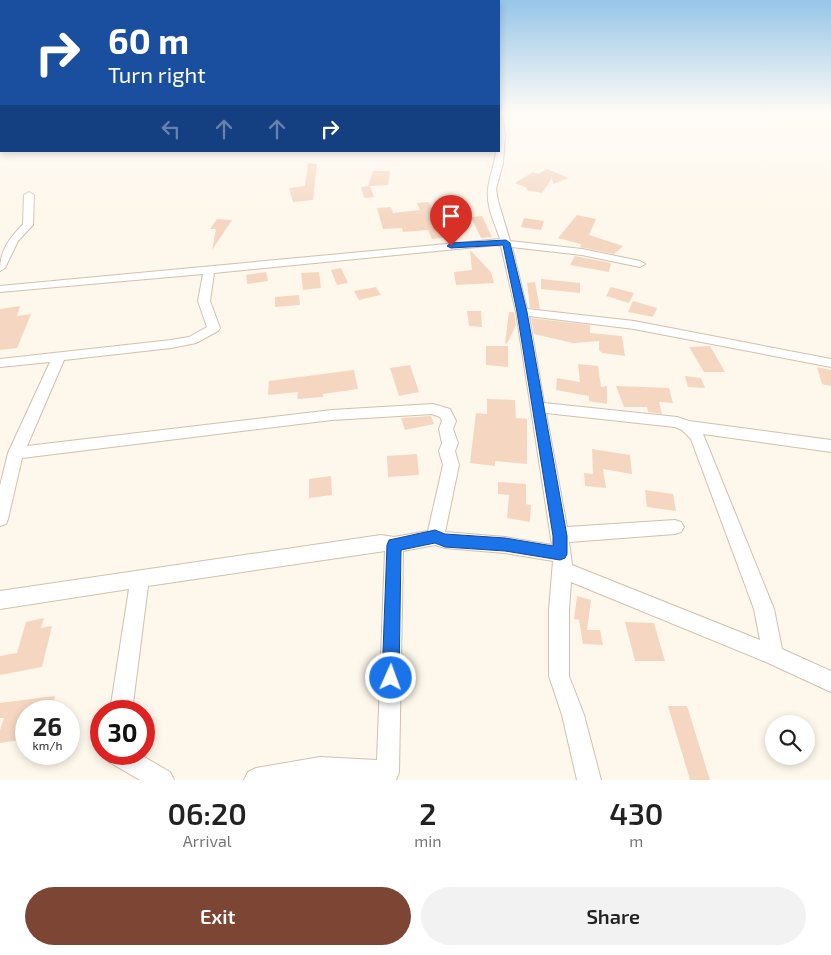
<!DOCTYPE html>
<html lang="en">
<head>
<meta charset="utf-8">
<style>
  :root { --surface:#fff; --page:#f2f2f2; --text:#222; --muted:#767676; --accent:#7d4634 }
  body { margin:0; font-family:"Exo 2",sans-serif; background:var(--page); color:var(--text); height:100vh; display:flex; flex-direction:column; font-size:19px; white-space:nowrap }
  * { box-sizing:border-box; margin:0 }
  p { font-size:16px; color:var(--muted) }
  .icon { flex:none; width:28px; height:28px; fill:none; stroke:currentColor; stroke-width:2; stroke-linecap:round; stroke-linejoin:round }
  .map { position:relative; height:780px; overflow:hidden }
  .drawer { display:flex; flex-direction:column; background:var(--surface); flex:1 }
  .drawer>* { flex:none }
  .guide { position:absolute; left:0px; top:0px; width:500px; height:152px; box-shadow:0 2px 8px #0003; background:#1a4fa0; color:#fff; overflow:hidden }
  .fabs { position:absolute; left:765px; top:715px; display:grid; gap:10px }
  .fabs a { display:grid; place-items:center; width:50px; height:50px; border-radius:50%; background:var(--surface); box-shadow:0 2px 8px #0003; font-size:25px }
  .speed { position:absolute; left:15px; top:700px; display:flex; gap:10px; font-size:25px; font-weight:700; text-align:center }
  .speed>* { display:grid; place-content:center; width:65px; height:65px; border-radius:50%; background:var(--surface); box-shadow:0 2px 8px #0003; line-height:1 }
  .speed small { font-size:12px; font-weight:400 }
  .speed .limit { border:8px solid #d22; background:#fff; color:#111 }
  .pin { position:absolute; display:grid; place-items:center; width:42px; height:42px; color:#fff; margin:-51px -21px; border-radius:50% 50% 50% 0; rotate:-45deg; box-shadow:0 0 5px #0007 }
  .pin .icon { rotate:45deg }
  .me { position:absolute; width:55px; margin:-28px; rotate:2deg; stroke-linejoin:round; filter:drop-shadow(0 0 4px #0008) }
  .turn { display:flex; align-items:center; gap:18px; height:105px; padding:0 25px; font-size:22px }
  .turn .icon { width:65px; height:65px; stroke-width:2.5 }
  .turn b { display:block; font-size:35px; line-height:42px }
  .lanes { display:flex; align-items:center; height:48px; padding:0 25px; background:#0003; justify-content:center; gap:25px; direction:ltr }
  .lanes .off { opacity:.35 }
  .eta { display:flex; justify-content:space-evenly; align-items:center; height:85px; text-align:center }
  .eta b { font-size:30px; font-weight:600; line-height:35px }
  .button { display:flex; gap:10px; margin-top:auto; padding:10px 25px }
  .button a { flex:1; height:58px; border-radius:30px; background:var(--accent); color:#fff; font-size:20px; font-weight:600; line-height:58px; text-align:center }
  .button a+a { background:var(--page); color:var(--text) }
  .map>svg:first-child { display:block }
</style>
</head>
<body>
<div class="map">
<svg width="831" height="780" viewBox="0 0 831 780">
  <rect width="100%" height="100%" fill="#fef7eb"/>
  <g fill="#f5d7c1">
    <polygon points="308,163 317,164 313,200 293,202 289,188 305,186"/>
    <polygon points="547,169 569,178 553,184 552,178 542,193 526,190 527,188 515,183 533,172 538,174"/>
    <polygon points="373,171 390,171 388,185 370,186 374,197 364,198 361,187 370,186 368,186"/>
    <polygon points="429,202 433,212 441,211 459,236 432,239 428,230 403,232 402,228 383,229 377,208 391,207 393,213 420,210 417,203"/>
    <polygon points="577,215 596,219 589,235 623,246 614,254 580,247 581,244 558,238"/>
    <polygon points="482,216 492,237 481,238 471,217"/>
    <polygon points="524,218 544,221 541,230 521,227"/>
    <polygon points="217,219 232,220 212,250 216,229 210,229"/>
    <polygon points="470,250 491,272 494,283 456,285 454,272 472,270"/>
    <polygon points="575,256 611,263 609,272 570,265"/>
    <polygon points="341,268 348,283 337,285 331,270"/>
    <polygon points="266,272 268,281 247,284 246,275"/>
    <polygon points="319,272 321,288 303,290 301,273"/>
    <polygon points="541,279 580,283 580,293 541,289"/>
    <polygon points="535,282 540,309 530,308 527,283"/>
    <polygon points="376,287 381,295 359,300 354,291"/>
    <polygon points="611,287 634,293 629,303 606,296"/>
    <polygon points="299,295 300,305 275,307 275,297"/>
    <polygon points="633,301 657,308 653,317 628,312"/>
    <polygon points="20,306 17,316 31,314 17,348 0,350 0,309"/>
    <polygon points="467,311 481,311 482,327 469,326"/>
    <polygon points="509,312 514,312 516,325 507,344 505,343"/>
    <polygon points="531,318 590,325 590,333 622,336 625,356 602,353 599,350 599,341 573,343 534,334"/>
    <polygon points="486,346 508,346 508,367 486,365"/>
    <polygon points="710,346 725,372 704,372 689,347"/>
    <polygon points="578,364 598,366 601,387 607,386 607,404 589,401 589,396 556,390 557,378 580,382"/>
    <polygon points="410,365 419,392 399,396 390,368"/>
    <polygon points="817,367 831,370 831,386 822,384"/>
    <polygon points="354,370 358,389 323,394 323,397 297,399 298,392 268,395 269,381"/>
    <polygon points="685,376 701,378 705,388 688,387"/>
    <polygon points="616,386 669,388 673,403 659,402 662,414 648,412 647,407 624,407"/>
    <polygon points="487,399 515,400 516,418 527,419 527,464 495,461 495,466 470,463 476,413 487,414"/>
    <polygon points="431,416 434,424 405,430 401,418"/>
    <polygon points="592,449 630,455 632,474 603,469 606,488 585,486 584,473 593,474"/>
    <polygon points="417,454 419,475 388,477 387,456"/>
    <polygon points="331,476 332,495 309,498 309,479"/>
    <polygon points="498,482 526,484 526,504 531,505 530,522 507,518 509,495 498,494"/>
    <polygon points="645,490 673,494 676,511 647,507"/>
    <polygon points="577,596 591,600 587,630 600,630 603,645 583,644 579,620 574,619"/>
    <polygon points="44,618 41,628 52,626 42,667 0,675 0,656 17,653 26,622"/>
    <polygon points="625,622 654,623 665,661 635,661"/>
    <polygon points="55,696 51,711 26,711 26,739 0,743 0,730 4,718 0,718 0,703"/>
    <polygon points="668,706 687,706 710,780 690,780"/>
  </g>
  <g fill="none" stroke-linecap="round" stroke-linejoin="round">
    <defs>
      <g id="minor">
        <path d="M499,117L503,119L505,135L503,163L496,189L498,201L510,241L582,249L640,261L645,264L640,267L582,255L512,247L527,309L634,321L831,359V367L634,329L529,316L544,403L677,417L689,421L831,440V452L703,434L774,609L782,649L831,671V692L766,662L571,582L569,610V676L584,715L601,780H577L562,715L549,676V610L553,561L505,553L445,548L435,545L403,551L399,772L396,780H244L248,772L256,768L320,757L377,760L385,551L148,586L132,711H110L129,589L0,609V591L381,535L394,537L428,531L443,465L439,451L442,443L439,429L442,421L440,417L432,414L332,420L22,458L8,519L6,524L0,526V486L8,453L50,362L0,367V359L171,340L189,337L207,327L198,301L203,274L0,292V286L500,239C495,224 486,206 488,190C489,177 495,164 496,151H499ZM497,245L501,246L516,312L552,545L505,537L445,532L459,465L455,451L458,443L453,429L456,421L450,409L433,404L332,410L27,446L64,360L171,348L196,343L218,331L220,328L210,301L214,273ZM546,413L675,427L682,430L691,439L754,609L760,640L572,565L569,542L675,534L681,532L684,527L681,522L675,520L567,527Z"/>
        <path d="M29,192L34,195L33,225L18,241L5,268L0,271C0,250 9,239 23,224L24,195Z"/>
        <polygon points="106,754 139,754 170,772 174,780 140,780 109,762"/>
      </g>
    </defs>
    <use href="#minor" stroke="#d2bfaf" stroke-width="2"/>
    <use href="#minor" fill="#fff" fill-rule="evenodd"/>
  </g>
  <linearGradient id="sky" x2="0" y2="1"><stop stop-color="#97c6e9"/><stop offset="0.51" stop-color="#fffbf6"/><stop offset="1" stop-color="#fffbf6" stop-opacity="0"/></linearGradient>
  <rect width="831" height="221" fill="url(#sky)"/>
  <polygon fill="#1a73e8" stroke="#114b97" points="506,240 510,243 527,312 567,536 567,554 565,558 560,560 505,551 445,547 435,543 401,550 399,678 397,684 391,686 385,684 382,678 387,545 389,540 435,530 445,534 505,538 553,546 553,536 517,312 503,245 451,248 447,246 451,243"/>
</svg>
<div class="fabs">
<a><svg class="icon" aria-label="search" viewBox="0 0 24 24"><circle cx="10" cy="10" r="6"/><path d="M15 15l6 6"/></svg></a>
</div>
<div class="speed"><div>26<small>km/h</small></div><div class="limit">30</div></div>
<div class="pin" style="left:451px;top:246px;background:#d93025"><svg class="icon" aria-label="arrive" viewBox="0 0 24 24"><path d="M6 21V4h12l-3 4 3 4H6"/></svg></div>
<svg class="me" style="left:391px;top:678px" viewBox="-20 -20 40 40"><circle r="17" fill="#1a73e8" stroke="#fff" stroke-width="3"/><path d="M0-11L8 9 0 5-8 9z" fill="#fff"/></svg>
<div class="guide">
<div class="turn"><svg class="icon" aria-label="right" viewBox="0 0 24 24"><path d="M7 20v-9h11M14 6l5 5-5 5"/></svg><div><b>60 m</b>Turn right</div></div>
<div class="lanes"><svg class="icon off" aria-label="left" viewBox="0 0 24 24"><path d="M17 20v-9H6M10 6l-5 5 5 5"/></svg><svg class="icon off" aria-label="ahead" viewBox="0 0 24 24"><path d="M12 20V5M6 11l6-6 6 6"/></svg><svg class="icon off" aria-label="ahead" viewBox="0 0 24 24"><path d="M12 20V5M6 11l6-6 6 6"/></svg><svg class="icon" aria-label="right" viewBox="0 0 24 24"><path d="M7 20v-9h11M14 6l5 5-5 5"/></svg></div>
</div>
</div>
<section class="drawer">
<div class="eta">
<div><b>06:20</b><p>Arrival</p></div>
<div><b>2</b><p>min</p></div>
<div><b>430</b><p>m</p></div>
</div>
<div class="button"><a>Exit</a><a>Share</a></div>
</section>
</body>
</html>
